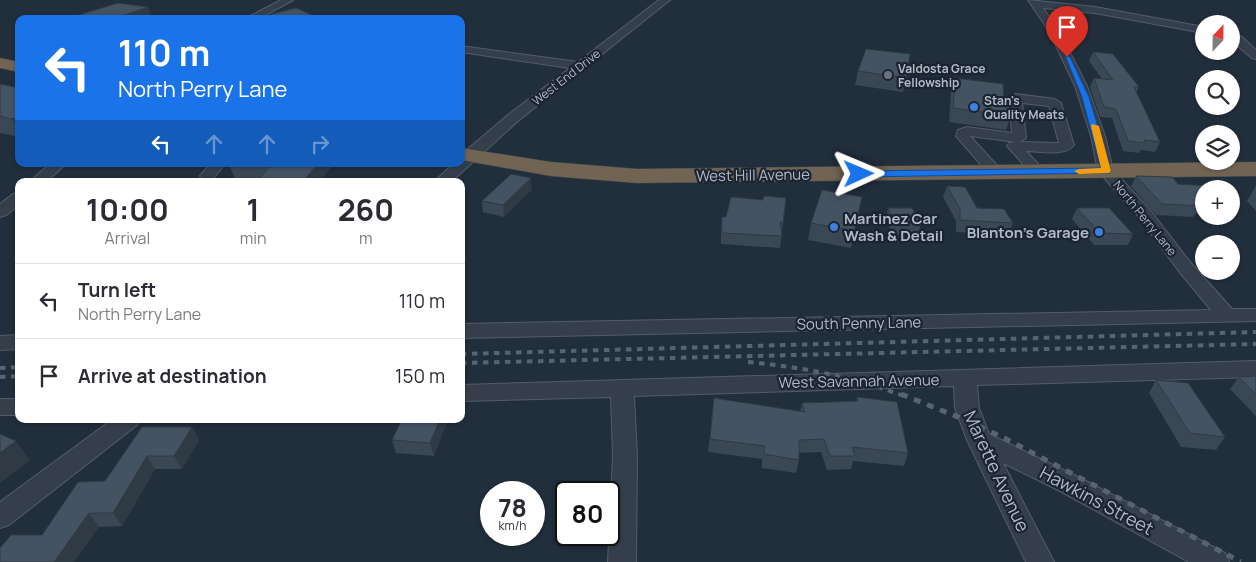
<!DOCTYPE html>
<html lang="en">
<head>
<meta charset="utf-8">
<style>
  :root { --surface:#fff; --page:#f2f2f3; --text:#2b2b33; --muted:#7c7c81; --line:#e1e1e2 }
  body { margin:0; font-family:Manrope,sans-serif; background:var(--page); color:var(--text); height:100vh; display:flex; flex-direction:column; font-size:19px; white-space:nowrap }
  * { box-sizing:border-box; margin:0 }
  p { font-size:16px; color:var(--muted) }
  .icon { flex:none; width:28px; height:28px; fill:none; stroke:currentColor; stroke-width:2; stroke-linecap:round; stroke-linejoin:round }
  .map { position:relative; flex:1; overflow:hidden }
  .sheet { position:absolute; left:15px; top:178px; width:450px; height:245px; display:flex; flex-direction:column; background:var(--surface); border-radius:10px; box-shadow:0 1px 4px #0004 }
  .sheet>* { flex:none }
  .guide { position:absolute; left:15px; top:15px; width:450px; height:152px; border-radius:10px; box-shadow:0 1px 4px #0004; background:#1a73e8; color:#fff; overflow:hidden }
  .needle { width:32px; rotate:22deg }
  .controls { position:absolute; left:1195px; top:15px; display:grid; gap:10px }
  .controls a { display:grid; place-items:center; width:45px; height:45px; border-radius:50%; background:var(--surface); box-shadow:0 1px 4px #0004; font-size:25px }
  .speed { position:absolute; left:480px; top:481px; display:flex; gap:10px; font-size:25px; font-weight:700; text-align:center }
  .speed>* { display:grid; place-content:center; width:65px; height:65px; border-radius:50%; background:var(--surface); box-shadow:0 1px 4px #0004; line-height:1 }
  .speed small { font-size:12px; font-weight:400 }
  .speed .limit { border:2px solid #111; border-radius:8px; background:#fff; color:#111 }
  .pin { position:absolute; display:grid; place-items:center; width:42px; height:42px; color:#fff; margin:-51px -21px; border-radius:50% 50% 50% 0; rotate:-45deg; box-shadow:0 0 5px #0007 }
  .pin .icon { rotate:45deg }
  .me { position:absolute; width:55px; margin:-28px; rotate:89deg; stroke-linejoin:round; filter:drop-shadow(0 0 4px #0008) }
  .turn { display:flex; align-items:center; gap:18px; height:105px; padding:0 20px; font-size:22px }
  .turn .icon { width:65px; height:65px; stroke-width:2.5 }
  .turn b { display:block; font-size:35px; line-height:42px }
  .lanes { display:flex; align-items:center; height:48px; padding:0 20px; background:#0003; justify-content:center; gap:25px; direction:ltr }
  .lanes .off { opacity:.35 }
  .eta { display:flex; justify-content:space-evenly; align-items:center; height:85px; text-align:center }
  .eta b { font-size:30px; font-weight:700; line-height:35px }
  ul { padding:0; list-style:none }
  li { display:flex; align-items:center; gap:15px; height:75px; padding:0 20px; border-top:1px solid var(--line) }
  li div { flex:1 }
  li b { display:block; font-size:19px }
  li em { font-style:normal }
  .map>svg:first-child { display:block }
</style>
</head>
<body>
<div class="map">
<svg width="1256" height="562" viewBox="0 0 1256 562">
  <rect width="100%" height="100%" fill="#212e3b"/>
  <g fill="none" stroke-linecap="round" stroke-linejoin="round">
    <defs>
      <g id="minor">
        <polygon points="281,0 293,0 258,19 245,19"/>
        <polygon points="659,0 670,0 518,121 452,181 435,181 453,164 461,164 461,155 508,115 570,68 461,52 461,46 578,62"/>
        <polygon points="1028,0 1095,7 1204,27 1204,33 1095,13 1043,8 1059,31 1087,86 1105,136 1113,170 1150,210 1190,262 1232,309 1256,309 1256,321 461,338 461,324 1211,310 1178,270 1138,216 1098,171 1091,136 1075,86 1049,31"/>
        <polygon points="1231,33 1242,37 1256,50 1256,59 1252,58 1231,40"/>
        <path d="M1015,94L1055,99L1061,103L1074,145C1065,157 1039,151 1026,151L1043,169L1046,172L1043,175H1033L1007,146L1009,143L1016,142L970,136L1003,172L1000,175H990L956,136L958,130L967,127L1012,133L1009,98ZM1022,103L1049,106L1059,143L1020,142L1026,138Z"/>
        <polygon points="50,164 66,164 47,181 30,181"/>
        <polygon points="210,164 225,164 213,179 203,179 200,176"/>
        <polygon points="19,192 19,205 6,215 0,217 0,204 13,194"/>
        <polygon points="19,335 19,349 0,350 0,336"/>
        <polygon points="1256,361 1256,377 977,385 979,408 989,434 1078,477 1225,553 1229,562 1189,562 1060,491 1003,463 1054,562 1026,562 967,440 955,408 954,386 634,396 637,456 636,562 608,562 613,456 611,397 461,401 461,385"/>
        <rect x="0" y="399" width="19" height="16"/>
        <polygon points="113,419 141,419 137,425 9,525 0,528 0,502"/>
      </g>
      <g id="highway">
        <polygon points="0,58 19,62 19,72 0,68"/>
        <polygon points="461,148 551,162 637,169 1256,162 1256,176 637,183 551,176 461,160"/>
      </g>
    </defs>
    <use href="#minor" stroke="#535d69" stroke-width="2"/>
    <use href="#highway" stroke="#404a56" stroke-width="1"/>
    <use href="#minor" fill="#353f4c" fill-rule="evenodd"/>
    <use href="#highway" fill="#726452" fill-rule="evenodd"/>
    <g stroke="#576473" stroke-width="4" stroke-dasharray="5.5 5.5" stroke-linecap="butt">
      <polyline points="461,354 1256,332"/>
      <path d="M748,362C802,367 853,377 904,396"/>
      <polyline points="461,363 1256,344"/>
      <polyline points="0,368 19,367"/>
      <polyline points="0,377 19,376"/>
    </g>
    <polyline stroke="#576473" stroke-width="5" stroke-dasharray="7 7" stroke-linecap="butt" points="901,394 963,419 1004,438 1241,562"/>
  </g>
  <g fill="#3a4754">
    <polygon points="1093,52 1139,87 1136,93 1160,142 1155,152 1141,150 1140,153 1123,151 1112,118 1100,117 1090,87 1094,78 1102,79 1089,61"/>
    <polygon points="858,71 906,78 903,92 855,85"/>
    <polygon points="955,78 1004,102 1011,116 1006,130 949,122 951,91"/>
    <polygon points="0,84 19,88 19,137 0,133"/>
    <polygon points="229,164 333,164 320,181 257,181 258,180 235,179"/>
    <polygon points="1136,176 1204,189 1204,214 1195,214 1193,217 1156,215 1131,186"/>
    <polygon points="1256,185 1256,211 1247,201"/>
    <polygon points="947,186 977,208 1013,223 1008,235 956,232 956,221 943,197"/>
    <polygon points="532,189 504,217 483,212 482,201"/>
    <polygon points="862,197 851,248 808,240 811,223"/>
    <polygon points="786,198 780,248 721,244 721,229 722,217 726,217 763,200"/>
    <polygon points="888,208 921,223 918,235 893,235 885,220"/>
    <polygon points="1077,208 1133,234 1128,245 1094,245 1072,219"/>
    <polygon points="1256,376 1256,416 1230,389 1239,377"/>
    <polygon points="1156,380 1225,437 1216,450 1181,447 1149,393"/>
    <polygon points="857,397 908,453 904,466 853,461 851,469 827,470 821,452 799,453 799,460 796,473 762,468 762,459 708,452 714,398 800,412 802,403 856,401"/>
    <polygon points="448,419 434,456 396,453 392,440"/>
    <polygon points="192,427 199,440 182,469 155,469 122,526 99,527 42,535 105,481"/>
  </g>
  <g fill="#303a45">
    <polygon points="148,7 152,19 113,19"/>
    <polygon points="19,117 19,131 12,119"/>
    <polygon points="317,164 333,164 320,181 304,181"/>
    <polygon points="531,178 532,189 504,217 503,205"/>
    <polygon points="440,419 448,419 434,456 430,443"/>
    <polygon points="192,427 199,440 182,469 174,456"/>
    <polygon points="16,441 30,460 0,483 0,453"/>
    <polygon points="147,456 155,469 122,526 113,513"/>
    <polygon points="89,513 99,527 74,562 54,562"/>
  </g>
  <g fill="#445362" stroke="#303a45">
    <polygon points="118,3 148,7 113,19 80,19 72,17"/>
    <polygon points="296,8 321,19 271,19 264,16"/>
    <polygon points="866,49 910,54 906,78 858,71"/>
    <polygon points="1093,52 1113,54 1139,87 1134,87 1160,142 1144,140 1145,143 1128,141 1116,109 1104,107 1094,78 1113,80"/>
    <polygon points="955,78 1003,84 1004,102 1010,103 1011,116 953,108"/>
    <polygon points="0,84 19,88 19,117 12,119 0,116"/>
    <polygon points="240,164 317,164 304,181 257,181 271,165"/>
    <polygon points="511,174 531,178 503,205 482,201"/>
    <polygon points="1136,176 1172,177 1178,184 1209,186 1212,189 1204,189 1204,203 1196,202 1199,206 1162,204"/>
    <polygon points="947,186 965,187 977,208 1004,209 1013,223 960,220 960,209"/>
    <polygon points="822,190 862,197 854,231 811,223"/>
    <polygon points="764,196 786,198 783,223 780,222 782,236 722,233 722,217 726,217 731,197 763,200"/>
    <polygon points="888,208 912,208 921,223 896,223"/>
    <polygon points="1077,208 1109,208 1133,234 1100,233"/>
    <polygon points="1256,376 1256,394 1239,377"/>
    <polygon points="1156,380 1188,383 1225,437 1190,433"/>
    <polygon points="857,397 897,402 908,453 852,447 855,456 830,456 824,439 799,440 799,460 764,454 764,446 710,439 714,398 805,412 802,403 858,401"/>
    <polygon points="402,419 440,419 430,443 392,440"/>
    <polygon points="142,427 192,427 174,456 147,456 113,513 89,513 54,562 0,562 0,548 11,535 42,535 78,482 105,481"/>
    <polygon points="0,434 16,441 0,453"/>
  </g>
  <polygon fill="#1a73e8" stroke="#114b97" points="1065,55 1070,57 1089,97 1111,171 1109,173 859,177 855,174 859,171 1101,168 1082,97"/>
  <polygon fill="#f59e0b" points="1092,124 1099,126 1111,171 1109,173 1079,174 1074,171 1079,169 1101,168 1091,126"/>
  <circle fill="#6b7280" stroke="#1b2430" stroke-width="2" cx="888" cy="75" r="5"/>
  <g fill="#3f7fe0" stroke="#1b2430" stroke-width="2">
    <circle cx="974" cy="107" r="5"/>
    <circle cx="834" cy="227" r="5"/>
    <circle cx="1099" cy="232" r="5"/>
  </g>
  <g text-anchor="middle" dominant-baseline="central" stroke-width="4.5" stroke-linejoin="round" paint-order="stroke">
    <g font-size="12" font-weight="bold" fill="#b0bac7" stroke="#1b2430" text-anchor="start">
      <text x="898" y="68">Valdosta Grace<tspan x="898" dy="14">Fellowship</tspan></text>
      <text x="984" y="100">Stan's<tspan x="984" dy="14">Quality Meats</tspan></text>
    </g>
    <g font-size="12" fill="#b0bac7" stroke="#1b2430">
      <text transform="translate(566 77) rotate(-38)">West End Drive</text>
      <text transform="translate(1145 218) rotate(51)">North Perry Lane</text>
    </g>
    <g font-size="15" fill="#b0bac7" stroke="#1b2430">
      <text transform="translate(753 175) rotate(-1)">West Hill Avenue</text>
      <text transform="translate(859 323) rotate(-1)">South Penny Lane</text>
      <text transform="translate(859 381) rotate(-1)">West Savannah Avenue</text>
    </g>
    <g font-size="15" font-weight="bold" fill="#b0bac7" stroke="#1b2430" text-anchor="start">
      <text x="844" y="218">Martinez Car<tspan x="844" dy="17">Wash &amp; Detail</tspan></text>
      <text x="1089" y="232" text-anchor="end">Blanton's Garage</text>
    </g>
    <g font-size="18" fill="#b0bac7" stroke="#1b2430">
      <text transform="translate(997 471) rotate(65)">Marette Avenue</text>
      <text transform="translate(1097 500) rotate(28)">Hawkins Street</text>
    </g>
  </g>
</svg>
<div class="controls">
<a><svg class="needle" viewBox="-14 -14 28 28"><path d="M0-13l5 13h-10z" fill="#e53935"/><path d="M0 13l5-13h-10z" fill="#7c7c81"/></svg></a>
<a><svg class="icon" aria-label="search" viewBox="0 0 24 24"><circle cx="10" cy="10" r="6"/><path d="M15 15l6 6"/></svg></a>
<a><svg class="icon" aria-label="layers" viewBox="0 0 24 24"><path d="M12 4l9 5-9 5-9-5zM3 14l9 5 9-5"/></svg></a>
<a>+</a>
<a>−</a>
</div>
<div class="speed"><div>78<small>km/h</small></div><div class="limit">80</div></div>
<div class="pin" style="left:1067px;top:57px;background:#d93025"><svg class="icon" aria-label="arrive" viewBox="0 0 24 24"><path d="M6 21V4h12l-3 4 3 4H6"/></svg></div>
<svg class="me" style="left:859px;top:174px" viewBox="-20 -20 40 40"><path d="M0-17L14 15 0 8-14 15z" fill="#1a73e8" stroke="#fff" stroke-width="4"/></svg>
<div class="guide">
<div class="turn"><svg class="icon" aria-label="left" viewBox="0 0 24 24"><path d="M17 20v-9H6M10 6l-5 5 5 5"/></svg><div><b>110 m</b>North Perry Lane</div></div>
<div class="lanes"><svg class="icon" aria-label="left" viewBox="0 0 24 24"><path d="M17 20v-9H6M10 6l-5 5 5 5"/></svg><svg class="icon off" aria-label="ahead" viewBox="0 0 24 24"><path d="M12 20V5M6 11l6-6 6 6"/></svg><svg class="icon off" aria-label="ahead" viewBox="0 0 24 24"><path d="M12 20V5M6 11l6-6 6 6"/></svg><svg class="icon off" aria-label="right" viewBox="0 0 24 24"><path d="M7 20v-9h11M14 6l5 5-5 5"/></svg></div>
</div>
<section class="sheet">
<div class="eta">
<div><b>10:00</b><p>Arrival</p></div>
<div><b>1</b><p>min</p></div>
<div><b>260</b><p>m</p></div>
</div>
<ul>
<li><svg class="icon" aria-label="left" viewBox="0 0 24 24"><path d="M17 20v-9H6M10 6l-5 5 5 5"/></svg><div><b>Turn left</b><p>North Perry Lane</p></div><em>110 m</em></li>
<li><svg class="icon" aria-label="arrive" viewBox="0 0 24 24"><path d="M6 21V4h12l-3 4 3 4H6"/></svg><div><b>Arrive at destination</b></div><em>150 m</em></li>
</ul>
</section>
</div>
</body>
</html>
